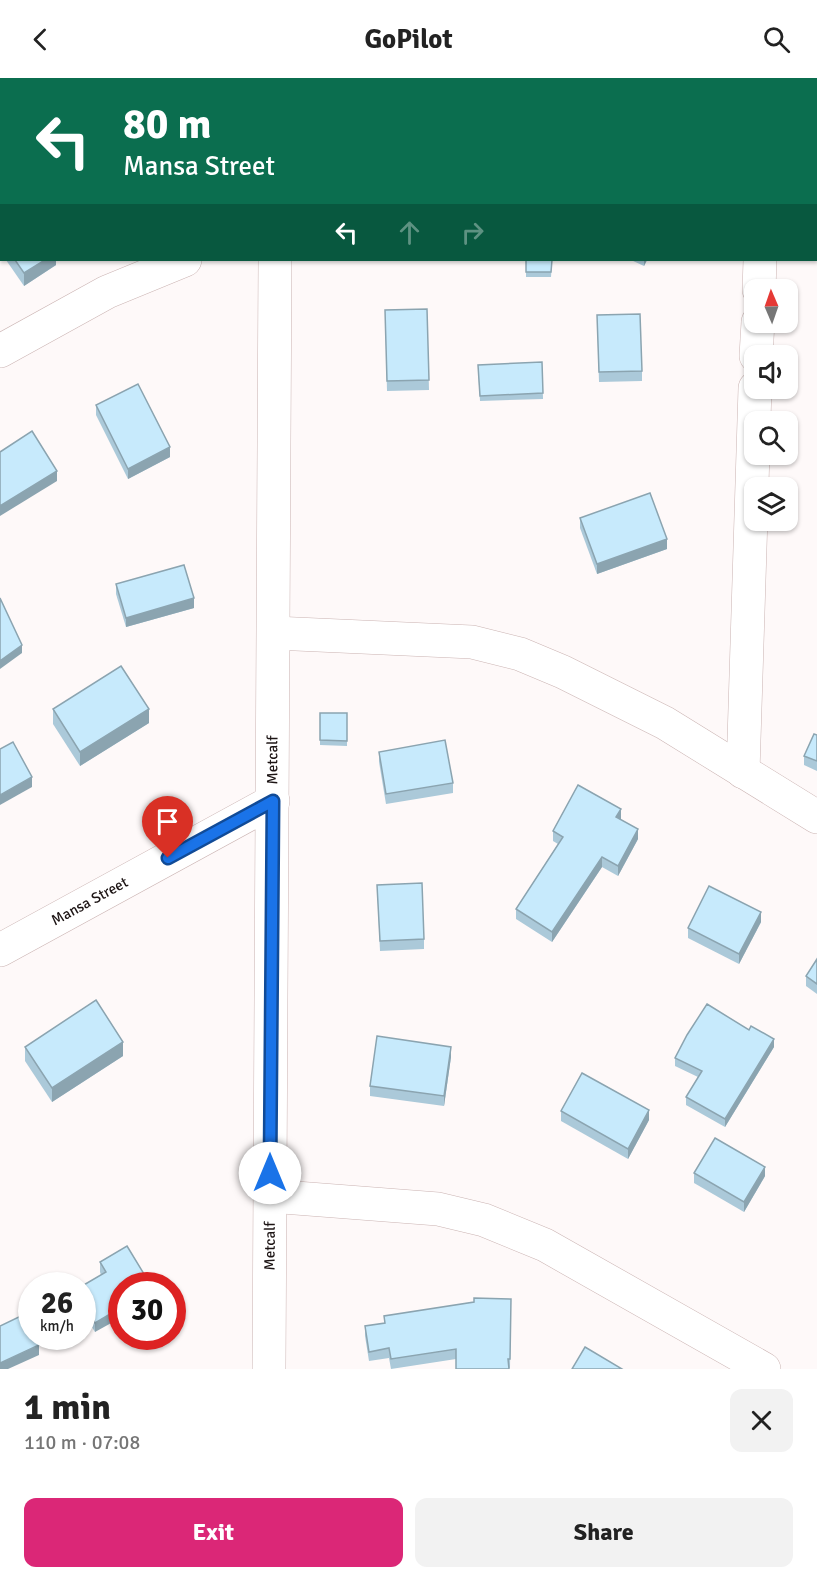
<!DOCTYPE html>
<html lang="en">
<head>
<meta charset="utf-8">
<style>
  :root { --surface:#fff; --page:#f2f2f2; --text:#222; --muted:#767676; --accent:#db2777 }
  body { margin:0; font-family:Signika,sans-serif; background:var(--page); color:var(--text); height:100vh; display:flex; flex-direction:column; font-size:22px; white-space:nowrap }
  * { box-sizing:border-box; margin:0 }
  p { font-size:20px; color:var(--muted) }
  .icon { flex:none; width:33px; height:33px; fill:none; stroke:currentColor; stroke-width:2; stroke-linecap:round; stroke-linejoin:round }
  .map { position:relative; height:1291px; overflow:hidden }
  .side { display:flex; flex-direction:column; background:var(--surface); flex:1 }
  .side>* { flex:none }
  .hud { position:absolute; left:0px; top:0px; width:818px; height:183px; box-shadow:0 2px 4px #0004; background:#0b6e4f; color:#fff; overflow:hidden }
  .needle { width:39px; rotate:358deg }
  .buttons { position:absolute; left:744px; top:201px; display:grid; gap:12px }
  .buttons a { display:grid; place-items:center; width:54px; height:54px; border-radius:12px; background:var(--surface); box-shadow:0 2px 4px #0004; font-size:30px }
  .speed { position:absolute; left:18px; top:1194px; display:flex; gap:12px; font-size:30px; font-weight:700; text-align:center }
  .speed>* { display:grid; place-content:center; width:78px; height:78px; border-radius:50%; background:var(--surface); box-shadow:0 2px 4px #0004; line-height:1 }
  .speed small { font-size:15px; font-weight:400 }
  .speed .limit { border:9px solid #d22; background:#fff; color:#111 }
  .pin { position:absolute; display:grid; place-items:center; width:51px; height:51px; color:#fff; margin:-62px -26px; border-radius:50% 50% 50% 0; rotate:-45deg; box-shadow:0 0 6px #0007 }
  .pin .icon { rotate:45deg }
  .me { position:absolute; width:66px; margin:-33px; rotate:0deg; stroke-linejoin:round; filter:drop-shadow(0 0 4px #0008) }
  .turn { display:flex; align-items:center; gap:21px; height:126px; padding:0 24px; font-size:27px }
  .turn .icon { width:78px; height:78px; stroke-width:2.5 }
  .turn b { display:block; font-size:42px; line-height:51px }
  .lanes { display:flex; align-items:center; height:57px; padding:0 24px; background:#0003; justify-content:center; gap:30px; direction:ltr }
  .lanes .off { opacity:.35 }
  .round { display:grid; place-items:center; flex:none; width:63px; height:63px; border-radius:12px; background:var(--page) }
  .head { display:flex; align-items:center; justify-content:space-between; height:102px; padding:0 24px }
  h1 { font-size:36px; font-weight:700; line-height:45px }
  .button { display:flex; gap:12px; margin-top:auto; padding:12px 24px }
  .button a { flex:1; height:69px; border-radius:12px; background:var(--accent); color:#fff; font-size:24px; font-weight:700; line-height:69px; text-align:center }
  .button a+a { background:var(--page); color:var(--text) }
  header { display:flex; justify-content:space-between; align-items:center; height:78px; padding:0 24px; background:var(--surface); font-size:27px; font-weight:700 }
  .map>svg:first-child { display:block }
</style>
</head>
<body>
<header><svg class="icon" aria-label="back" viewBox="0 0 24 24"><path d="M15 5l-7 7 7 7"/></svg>GoPilot<svg class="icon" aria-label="search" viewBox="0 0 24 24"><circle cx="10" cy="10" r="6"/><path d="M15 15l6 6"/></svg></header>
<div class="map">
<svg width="817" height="1291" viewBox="0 0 817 1291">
  <rect width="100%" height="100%" fill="#fef9f9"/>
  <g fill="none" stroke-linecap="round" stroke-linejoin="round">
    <defs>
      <g id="street">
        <polyline points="759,212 760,182"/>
        <polyline points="0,273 107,214 185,182"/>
        <polyline points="756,278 758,244"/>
        <polyline points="274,555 472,564 520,576 563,594 665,645 817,739"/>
        <polyline points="743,694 755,310"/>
        <path id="s1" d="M0,872L273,723"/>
        <polyline points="270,1118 438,1131 484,1142 545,1167 764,1291"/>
        <path id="s2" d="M269,1291L275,182"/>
      </g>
      <g id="secondary">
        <polyline points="242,0 411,2"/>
        <polyline points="816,5 817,5"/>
      </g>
    </defs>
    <use href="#street" stroke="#cbb4b3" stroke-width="34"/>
    <use href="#secondary" stroke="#cbb4b3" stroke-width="34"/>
    <use href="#street" stroke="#fff" stroke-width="33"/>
    <use href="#secondary" stroke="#fff" stroke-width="33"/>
  </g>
  <g fill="#abc9d9">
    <polygon points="0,99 2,99 2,175 0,172"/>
    <polygon points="6,182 56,182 56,187 24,208"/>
    <polygon points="526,182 552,182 551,199 526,199"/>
    <polygon points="631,182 647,182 644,188"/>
    <polygon points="427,231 429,312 387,313 385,232"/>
    <polygon points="597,237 642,293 642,303 599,304"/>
    <polygon points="542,284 543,321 480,323 478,292"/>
    <polygon points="96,327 170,379 128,401 96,337"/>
    <polygon points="580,440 667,471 597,496 580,450"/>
    <polygon points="116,506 194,530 126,549 116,516"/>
    <polygon points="53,631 149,645 80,688 53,646"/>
    <polygon points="320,635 347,635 347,668 320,667"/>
    <polygon points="817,657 817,693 804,687 804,678"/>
    <polygon points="379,674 453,705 453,715 386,726 379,684"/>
    <polygon points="621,741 621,742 638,761 618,798 602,789 552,864 516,841 516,831 558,766 553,763 553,753"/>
    <polygon points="377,807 424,861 424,871 380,873"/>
    <polygon points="761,844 739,886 688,860 688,850"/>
    <polygon points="817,881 817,916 806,908 806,898"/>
    <polygon points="749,952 774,969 725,1049 686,1027 686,1019 698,999 675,988 675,980"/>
    <polygon points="25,969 123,978 52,1024 25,983"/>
    <polygon points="451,979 444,1028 370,1018 370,1008"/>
    <polygon points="561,1033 649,1042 628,1081 561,1043"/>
    <polygon points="694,1095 765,1098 744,1134 694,1105"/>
    <polygon points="100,1184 144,1206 122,1208 122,1219 95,1254 82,1233 82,1208 101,1197 100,1194"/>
    <polygon points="511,1221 510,1290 456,1281 391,1291 389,1280 369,1283 365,1258 365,1248 384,1245 384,1238"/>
  </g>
  <g fill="#8ba4b0">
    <polygon points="45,182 56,182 56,187 24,208 24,195"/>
    <polygon points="644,182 647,182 644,188"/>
    <polygon points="170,369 170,379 128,401 128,391"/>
    <polygon points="57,393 57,403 0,438 0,428"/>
    <polygon points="667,461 667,471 597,496 597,486"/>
    <polygon points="194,520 194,530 126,549 126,540"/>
    <polygon points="22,567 22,575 0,591 0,583"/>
    <polygon points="149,631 149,645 80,688 80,674"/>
    <polygon points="32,699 32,709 0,727 0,717"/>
    <polygon points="621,731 621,741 616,749 616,739"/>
    <polygon points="638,751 638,761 618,798 618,788"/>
    <polygon points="602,779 602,789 552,864 552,854"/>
    <polygon points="761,834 761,844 739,886 739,876"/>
    <polygon points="774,961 774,969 725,1049 725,1041"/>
    <polygon points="123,964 123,978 52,1024 52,1010"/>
    <polygon points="451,969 451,979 444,1028 444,1018"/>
    <polygon points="649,1032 649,1042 628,1081 628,1071"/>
    <polygon points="765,1089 765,1098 744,1134 744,1124"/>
    <polygon points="144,1196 144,1206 142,1208 125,1208"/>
    <polygon points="122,1209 122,1219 116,1222 116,1212"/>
    <polygon points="122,1229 122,1239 95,1254 95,1245"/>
    <polygon points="39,1267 39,1277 8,1291 0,1291 0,1285"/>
  </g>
  <g fill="#c7eafc" stroke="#8ba4b0" stroke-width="1.5">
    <polygon points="0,99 2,99 2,162 0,160"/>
    <polygon points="15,182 45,182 24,195"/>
    <polygon points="526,182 552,182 551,194 526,194"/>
    <polygon points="427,231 429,302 387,303 385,232"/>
    <polygon points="640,236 642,293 599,294 597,237"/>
    <polygon points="542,284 543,315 480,318 478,287"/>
    <polygon points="138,306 170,369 128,391 96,327"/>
    <polygon points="32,353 57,393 0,428 0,374"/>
    <polygon points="650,415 667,461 597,486 580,440"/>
    <polygon points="184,487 194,520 126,540 116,506"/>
    <polygon points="0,520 22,567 0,583"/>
    <polygon points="121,588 149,631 80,674 53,631"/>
    <polygon points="320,635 347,635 347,663 320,662"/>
    <polygon points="814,656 817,657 817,683 804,678"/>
    <polygon points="445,662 453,705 386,716 379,674"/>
    <polygon points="13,664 32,699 0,717 0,671"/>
    <polygon points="578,707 621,731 616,739 638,751 618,788 602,779 552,854 516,831 563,759 553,753"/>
    <polygon points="422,805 424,861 380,863 377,807"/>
    <polygon points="709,808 761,834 739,876 688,850"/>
    <polygon points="817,881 817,906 806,898"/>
    <polygon points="96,922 123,964 52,1010 25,969"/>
    <polygon points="707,926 749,952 751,948 774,961 725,1041 686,1019 702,993 675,980 687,957"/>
    <polygon points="377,958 451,969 444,1018 370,1008"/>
    <polygon points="582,995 649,1032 628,1071 561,1033"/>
    <polygon points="715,1060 765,1089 744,1124 694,1095"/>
    <polygon points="127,1168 144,1196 125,1208 122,1208 122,1209 116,1212 122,1221 122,1229 95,1245 82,1223 82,1208 106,1194 100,1184"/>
    <polygon points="474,1220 511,1221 510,1281 508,1281 509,1291 456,1291 456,1271 391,1281 389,1270 369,1274 365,1248 385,1245 384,1238 474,1224"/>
    <polygon points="25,1236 32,1251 32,1258 35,1258 39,1267 0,1285 0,1248"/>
    <polygon points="585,1269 622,1291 572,1291"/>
  </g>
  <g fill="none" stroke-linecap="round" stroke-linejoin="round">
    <defs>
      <polyline id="route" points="168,780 273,723 270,1095"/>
    </defs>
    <use href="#route" stroke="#114b97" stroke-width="15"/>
    <use href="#route" stroke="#1a73e8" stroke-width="10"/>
  </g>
  <g text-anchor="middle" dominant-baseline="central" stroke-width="4.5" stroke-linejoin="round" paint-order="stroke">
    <g font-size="15" fill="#1c1414" stroke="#fef9f9">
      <text stroke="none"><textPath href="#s2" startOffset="609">Metcalf</textPath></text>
      <text stroke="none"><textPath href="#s1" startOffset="102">Mansa Street</textPath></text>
      <text stroke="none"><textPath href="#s2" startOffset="123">Metcalf</textPath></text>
    </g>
  </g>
</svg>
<div class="buttons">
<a><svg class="needle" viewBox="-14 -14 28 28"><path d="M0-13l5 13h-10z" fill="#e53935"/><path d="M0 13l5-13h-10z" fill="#767676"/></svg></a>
<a><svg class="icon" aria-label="sound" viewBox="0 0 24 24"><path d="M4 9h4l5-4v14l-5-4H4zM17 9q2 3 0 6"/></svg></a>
<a><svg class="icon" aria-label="search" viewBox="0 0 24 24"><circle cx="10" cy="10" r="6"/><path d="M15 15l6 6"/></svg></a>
<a><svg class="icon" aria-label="layers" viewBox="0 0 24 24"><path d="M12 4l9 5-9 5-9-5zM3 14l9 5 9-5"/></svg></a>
</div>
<div class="speed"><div>26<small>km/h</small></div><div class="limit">30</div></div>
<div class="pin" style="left:168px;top:780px;background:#d93025"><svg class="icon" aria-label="arrive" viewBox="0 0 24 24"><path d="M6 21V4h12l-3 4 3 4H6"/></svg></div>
<svg class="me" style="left:270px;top:1095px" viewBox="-20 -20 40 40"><circle r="19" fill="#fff"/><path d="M0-13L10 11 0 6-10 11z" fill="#1a73e8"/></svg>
<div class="hud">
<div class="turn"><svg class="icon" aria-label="left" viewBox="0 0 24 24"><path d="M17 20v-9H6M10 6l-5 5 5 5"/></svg><div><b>80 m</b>Mansa Street</div></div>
<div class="lanes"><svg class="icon" aria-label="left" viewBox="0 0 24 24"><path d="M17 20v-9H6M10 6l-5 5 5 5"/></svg><svg class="icon off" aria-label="ahead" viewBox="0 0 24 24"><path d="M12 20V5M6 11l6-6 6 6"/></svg><svg class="icon off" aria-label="right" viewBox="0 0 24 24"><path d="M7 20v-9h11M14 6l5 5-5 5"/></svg></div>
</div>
</div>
<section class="side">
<div class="head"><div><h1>1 min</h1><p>110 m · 07:08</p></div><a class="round"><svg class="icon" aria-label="close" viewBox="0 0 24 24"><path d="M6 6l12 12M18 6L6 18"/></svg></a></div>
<div class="button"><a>Exit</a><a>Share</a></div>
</section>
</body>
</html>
